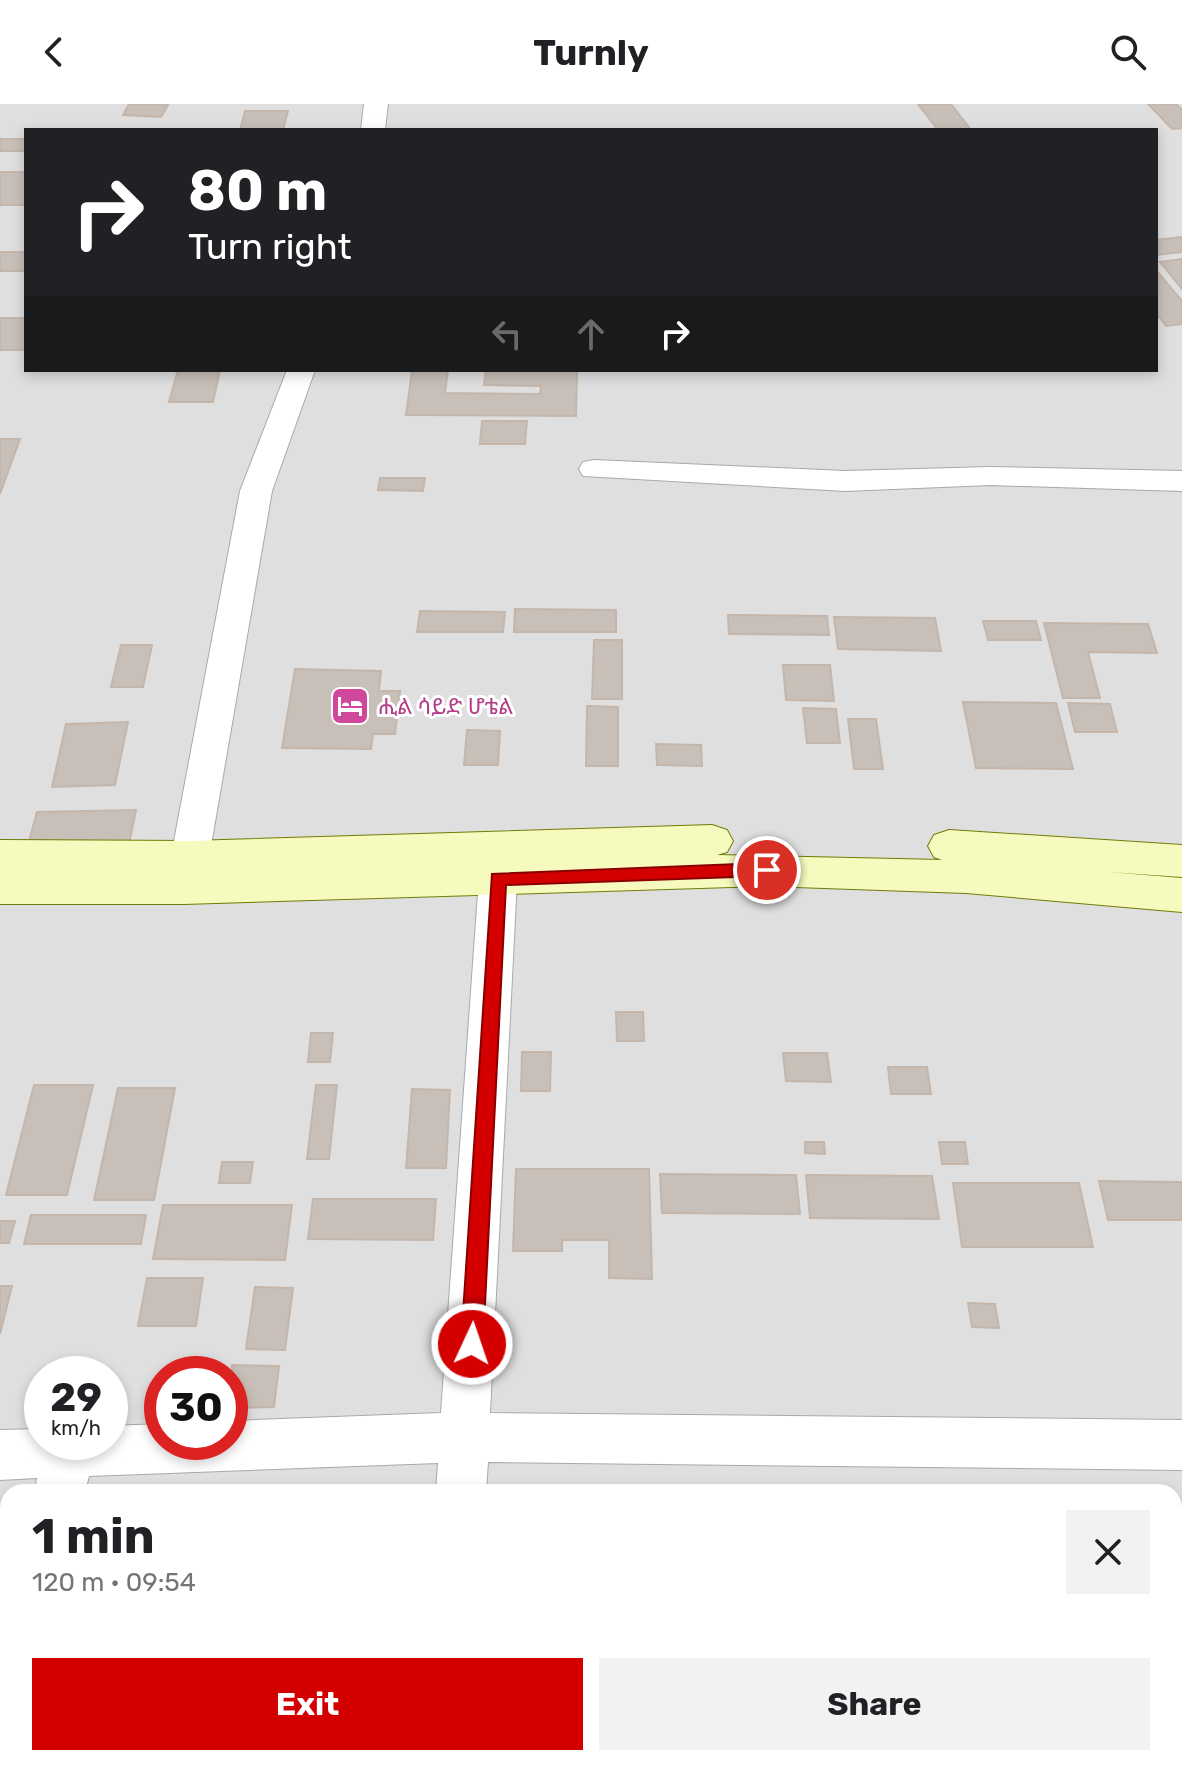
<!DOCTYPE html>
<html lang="en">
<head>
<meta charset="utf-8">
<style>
  :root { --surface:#fff; --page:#f2f2f2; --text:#202124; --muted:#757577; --accent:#d40000 }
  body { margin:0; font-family:Rubik,"Noto Sans Ethiopic",sans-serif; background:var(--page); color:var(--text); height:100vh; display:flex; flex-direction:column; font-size:30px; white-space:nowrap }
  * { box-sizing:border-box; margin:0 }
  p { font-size:26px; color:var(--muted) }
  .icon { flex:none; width:44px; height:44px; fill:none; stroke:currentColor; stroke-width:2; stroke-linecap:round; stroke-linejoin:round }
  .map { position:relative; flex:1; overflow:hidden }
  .panel { position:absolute; left:0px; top:1380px; width:1182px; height:282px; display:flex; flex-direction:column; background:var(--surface); border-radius:24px 24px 0 0; box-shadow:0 4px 12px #0003 }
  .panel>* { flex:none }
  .guide { position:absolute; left:24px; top:24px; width:1134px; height:244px; border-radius:0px; box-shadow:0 4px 12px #0003; background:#202124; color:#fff; overflow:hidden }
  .speed { position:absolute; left:24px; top:1252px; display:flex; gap:16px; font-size:40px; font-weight:700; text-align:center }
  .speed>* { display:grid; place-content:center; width:104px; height:104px; border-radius:50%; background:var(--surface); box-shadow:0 4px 12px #0003; line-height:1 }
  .speed small { font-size:20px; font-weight:400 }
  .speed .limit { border:12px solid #d22; background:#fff; color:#111 }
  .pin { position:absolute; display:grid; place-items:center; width:68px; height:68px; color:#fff; margin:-34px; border:4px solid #fff; border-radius:50%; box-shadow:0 2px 8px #0007 }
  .me { position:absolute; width:88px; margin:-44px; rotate:3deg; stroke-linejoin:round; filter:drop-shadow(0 0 6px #0008) }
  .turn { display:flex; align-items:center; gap:28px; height:168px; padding:0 32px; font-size:36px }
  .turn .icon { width:104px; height:104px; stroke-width:2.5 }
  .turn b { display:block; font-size:56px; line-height:68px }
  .lanes { display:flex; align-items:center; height:76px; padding:0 32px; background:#0003; justify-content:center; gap:40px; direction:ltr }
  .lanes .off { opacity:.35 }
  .round { display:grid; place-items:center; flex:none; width:84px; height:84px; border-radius:0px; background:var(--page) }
  .summary { display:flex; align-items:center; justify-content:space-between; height:136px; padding:0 32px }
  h1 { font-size:48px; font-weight:700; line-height:60px }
  .button { display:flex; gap:16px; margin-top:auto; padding:16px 32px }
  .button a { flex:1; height:92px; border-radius:0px; background:var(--accent); color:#fff; font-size:32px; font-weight:700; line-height:92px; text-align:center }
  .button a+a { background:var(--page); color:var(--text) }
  header { display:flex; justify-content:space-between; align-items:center; height:104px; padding:0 32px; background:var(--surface); font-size:36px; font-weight:700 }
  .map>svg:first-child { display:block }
</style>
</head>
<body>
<header><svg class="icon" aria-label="back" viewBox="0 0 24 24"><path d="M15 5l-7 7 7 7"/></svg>Turnly<svg class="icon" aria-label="search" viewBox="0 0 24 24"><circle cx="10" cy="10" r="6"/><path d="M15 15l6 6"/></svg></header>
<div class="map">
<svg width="1182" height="1661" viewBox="0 0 1182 1661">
  <rect width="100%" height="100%" fill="#f2efe9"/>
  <path fill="#e0dfdf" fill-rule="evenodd" d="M0,0H1182V1661H0ZM26,26H1156V266H26ZM42,1270H110V1338H42ZM162,1270H230V1338H162ZM8,1388H1174V1654H8Z"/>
  <g fill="#c7bfb8" stroke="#c4b6ab" stroke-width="2">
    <polygon points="129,0 144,0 168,1 161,13 123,11"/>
    <polygon points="918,0 951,0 971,26 938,26"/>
    <polygon points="1148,0 1176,0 1182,6 1182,24 1172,25"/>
    <polygon points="245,7 288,7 283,26 240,26"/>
    <rect x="0" y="35" width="26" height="12"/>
    <rect x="0" y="68" width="26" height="33"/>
    <polygon points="1182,133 1182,148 1156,151 1156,136"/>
    <rect x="0" y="148" width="26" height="19"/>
    <polygon points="1182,155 1182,185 1160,158"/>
    <polygon points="1156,166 1182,197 1182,220 1166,222 1156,209"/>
    <rect x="0" y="214" width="26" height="32"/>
    <polygon points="178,266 220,266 213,298 169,298"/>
    <polygon points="412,266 448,266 445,289 540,290 541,282 484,281 486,266 577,266 576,312 406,311"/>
    <polygon points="482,317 527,317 525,340 480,340"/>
    <polygon points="0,335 20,335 0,390"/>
    <polygon points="380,374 425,374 423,387 378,386"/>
    <polygon points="515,505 616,506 616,528 514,528"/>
    <polygon points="420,507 505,508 503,528 417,528"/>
    <polygon points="728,511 827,512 829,531 729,530"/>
    <polygon points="834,513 935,514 941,547 838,545"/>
    <polygon points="983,517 1036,517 1041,536 988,536"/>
    <polygon points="1044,519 1148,520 1157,549 1088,548 1100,594 1063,594"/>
    <polygon points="594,536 622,536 622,595 592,595"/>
    <polygon points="121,541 152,541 143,583 111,583"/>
    <polygon points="783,561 830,561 834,597 786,596"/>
    <polygon points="295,565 381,567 379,587 400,587 395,630 373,630 371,645 282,644"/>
    <polygon points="963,598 1056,599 1073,665 976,664"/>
    <polygon points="1068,599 1110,600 1117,628 1075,628"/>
    <polygon points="587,602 618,603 618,662 586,662"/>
    <polygon points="803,604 836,605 840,639 807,639"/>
    <polygon points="848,615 876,615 883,665 854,665"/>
    <polygon points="128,618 115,681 52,683 66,620"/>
    <polygon points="467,626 500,627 498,661 464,661"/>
    <polygon points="656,640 701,641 702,662 657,661"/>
    <polygon points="136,706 129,740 28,741 37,708"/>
    <polygon points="616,908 643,908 644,937 617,937"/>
    <polygon points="311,929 333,929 330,958 308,958"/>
    <polygon points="522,948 551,948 550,987 521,987"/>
    <polygon points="783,949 827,949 831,978 786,977"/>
    <polygon points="888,963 927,963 931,990 891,990"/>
    <polygon points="34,981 93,981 67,1091 6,1091"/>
    <polygon points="316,981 337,981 329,1055 307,1055"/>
    <polygon points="118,984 175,984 154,1096 94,1096"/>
    <polygon points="412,985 450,986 446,1064 406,1064"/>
    <polygon points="805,1038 824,1038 825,1050 805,1049"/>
    <polygon points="939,1038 965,1038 968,1060 942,1060"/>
    <polygon points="222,1058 253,1058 250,1079 219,1079"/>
    <polygon points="516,1065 649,1065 652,1175 609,1174 609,1136 562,1136 562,1147 513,1147"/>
    <polygon points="660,1070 796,1071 800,1110 662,1109"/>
    <polygon points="806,1071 932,1072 939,1115 810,1114"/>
    <polygon points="1099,1077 1182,1078 1182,1116 1108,1116"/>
    <polygon points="953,1079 1079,1079 1093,1143 962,1143"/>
    <polygon points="313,1095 436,1095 433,1136 308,1135"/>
    <polygon points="163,1101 292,1101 285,1156 153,1155"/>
    <polygon points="31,1111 146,1111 141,1140 24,1140"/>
    <polygon points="0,1117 15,1117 9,1139 0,1139"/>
    <polygon points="147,1174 203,1174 196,1222 138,1222"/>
    <polygon points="0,1182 12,1182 0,1230"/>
    <polygon points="255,1183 293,1184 285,1246 246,1245"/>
    <polygon points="968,1199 995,1200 999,1224 972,1223"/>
    <polygon points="232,1261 279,1262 274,1303 230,1304"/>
    <polygon points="1174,1569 1182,1606 1182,1617 1174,1617"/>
    <polygon points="1174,1643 1182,1643 1182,1661 1153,1661 1151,1654 1174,1654"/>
    <polygon points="171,1654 225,1654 224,1661 170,1661"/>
    <polygon points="564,1654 664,1654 665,1661 564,1661"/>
    <rect x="676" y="1654" width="25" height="7"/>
    <rect x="793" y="1654" width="51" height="7"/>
  </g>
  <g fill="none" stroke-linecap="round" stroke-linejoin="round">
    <defs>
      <g id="street">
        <polygon points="364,0 388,0 385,26 361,26"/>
        <polygon points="287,266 315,266 272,387 209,753 204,763 190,768 176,763 171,753 240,387"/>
        <polygon points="594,356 845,367 990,363 1182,367 1182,387 990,381 845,387 583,372 579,365 583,358"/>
        <polygon points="498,760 512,764 517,775 490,1309 1182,1316 1182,1366 488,1358 486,1388 436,1388 438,1359 89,1372 85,1388 35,1388 37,1374 0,1376 0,1326 42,1325 42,1338 110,1338 110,1322 162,1320 162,1338 230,1338 230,1317 441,1309 479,775 484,764"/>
        <polygon points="8,1598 8,1654 30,1654 28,1661 0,1661 0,1602"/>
        <polygon points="409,1654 465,1654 464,1661 408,1661"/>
      </g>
      <polygon id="secondary" points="712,721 727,726 733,737 727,748 717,751 942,756 934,753 928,742 934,731 949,726 1182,741 1182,773 1108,768 1182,774 1182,808 966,789 767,782 184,800 0,800 0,736 190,737"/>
    </defs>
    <use href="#street" stroke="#a9a9a9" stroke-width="2"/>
    <use href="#secondary" stroke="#707d05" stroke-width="2"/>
    <use href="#street" fill="#fff" fill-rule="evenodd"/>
    <use href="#secondary" fill="#f7fabf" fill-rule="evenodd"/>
  </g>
  <polygon fill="#d40000" stroke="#8a0000" stroke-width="2" points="767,759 775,766 767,772 506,781 483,1240 479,1247 472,1250 464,1247 461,1240 492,770"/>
  <defs>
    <symbol id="hotel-square" viewBox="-11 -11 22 22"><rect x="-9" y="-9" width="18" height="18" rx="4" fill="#d1479c" stroke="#fff"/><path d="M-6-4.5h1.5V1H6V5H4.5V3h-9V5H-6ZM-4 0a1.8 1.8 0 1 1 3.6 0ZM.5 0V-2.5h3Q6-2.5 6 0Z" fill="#fff"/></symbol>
  </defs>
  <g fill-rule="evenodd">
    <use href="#hotel-square" x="328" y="580" width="44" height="44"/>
  </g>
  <g text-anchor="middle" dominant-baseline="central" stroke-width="6" stroke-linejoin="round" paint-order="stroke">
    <g font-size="22" fill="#b23c85" stroke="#fff" text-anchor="start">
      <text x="378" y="602">ሒል ሳይድ ሆቴል</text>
    </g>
  </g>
</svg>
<div class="speed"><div>29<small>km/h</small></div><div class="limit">30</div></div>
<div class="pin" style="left:767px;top:766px;background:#d93025"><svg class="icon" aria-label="arrive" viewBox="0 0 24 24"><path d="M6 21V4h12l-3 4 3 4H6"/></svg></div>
<svg class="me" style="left:472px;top:1240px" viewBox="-20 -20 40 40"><circle r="17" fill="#d40000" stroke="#fff" stroke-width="3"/><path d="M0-11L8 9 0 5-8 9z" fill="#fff"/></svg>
<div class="guide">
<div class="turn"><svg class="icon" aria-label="right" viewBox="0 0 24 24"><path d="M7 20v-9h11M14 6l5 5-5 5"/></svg><div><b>80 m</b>Turn right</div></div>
<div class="lanes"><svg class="icon off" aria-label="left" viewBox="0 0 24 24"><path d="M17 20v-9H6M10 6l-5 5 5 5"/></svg><svg class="icon off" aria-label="ahead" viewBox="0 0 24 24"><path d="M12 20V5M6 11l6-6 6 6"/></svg><svg class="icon" aria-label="right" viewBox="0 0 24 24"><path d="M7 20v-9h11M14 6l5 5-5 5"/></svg></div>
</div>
<section class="panel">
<div class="summary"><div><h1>1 min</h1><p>120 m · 09:54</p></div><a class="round"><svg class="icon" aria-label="close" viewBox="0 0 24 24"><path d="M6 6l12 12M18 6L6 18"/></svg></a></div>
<div class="button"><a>Exit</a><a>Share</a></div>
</section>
</div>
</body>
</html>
